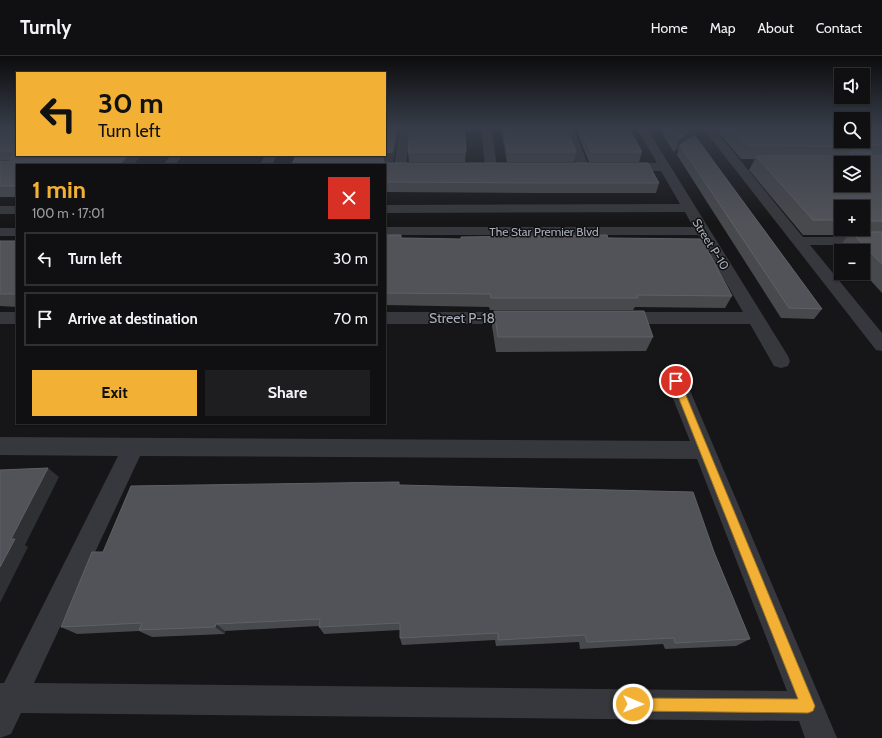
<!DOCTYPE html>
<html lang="en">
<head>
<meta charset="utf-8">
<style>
  :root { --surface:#101012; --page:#1e1e20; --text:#f1f3f6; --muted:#9c9d9f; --line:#303032; --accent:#f2b134 }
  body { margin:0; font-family:Cabin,sans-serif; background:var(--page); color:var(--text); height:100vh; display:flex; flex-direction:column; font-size:15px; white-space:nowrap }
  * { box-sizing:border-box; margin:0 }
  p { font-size:13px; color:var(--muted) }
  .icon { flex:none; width:22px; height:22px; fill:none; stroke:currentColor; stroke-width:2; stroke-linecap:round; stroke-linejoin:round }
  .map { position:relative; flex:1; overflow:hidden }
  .side { position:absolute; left:16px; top:108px; width:370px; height:260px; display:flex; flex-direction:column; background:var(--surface); border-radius:0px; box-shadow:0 1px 3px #0004,0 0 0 1px var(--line) }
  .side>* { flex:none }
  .banner { position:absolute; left:16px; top:16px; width:370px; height:84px; border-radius:0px; box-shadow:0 1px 3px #0004,0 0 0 1px var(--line); background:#f2b134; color:#111; overflow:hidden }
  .controls { position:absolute; left:834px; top:12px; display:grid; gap:8px }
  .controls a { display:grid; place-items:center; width:36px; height:36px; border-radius:0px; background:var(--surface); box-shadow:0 1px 3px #0004,0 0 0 1px var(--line); font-size:20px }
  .pin { position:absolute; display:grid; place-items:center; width:34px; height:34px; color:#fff; margin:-17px; border:2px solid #fff; border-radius:50%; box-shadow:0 1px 4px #0007 }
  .me { position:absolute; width:44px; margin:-22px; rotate:91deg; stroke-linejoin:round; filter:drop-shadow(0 0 3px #0008) }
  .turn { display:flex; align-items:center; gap:14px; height:84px; padding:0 16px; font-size:18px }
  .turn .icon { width:52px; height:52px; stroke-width:2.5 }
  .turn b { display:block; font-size:28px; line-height:34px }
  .round { display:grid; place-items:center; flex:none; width:42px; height:42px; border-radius:0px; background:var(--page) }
  .headline { display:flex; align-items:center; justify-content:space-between; height:68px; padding:0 16px }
  h1 { font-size:24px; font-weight:700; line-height:30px; color:var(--accent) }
  .action { display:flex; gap:8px; margin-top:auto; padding:8px 16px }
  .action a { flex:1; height:46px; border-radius:0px; background:var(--accent); color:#111; font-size:16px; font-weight:700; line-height:46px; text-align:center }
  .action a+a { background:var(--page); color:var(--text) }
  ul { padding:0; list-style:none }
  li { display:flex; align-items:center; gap:12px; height:54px; margin:0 8px 6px; padding:0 8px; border:2px solid var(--line); border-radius:0px }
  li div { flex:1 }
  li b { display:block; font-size:15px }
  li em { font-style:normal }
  header { display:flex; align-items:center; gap:24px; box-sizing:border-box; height:56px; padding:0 20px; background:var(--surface); border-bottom:1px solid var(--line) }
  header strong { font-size:19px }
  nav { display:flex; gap:22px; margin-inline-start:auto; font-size:14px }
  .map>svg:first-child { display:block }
</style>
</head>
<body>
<header>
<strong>Turnly</strong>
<nav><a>Home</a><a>Map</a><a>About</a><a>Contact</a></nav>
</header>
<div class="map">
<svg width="882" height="682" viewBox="0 0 882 682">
  <rect width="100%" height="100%" fill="#161618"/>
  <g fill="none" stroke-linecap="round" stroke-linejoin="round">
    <g fill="#37383d" fill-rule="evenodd">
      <polygon points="400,71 410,71 406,111 400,115 394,111"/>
      <polygon points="481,71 491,71 497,111 495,114 487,114 485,111"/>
      <polygon points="563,71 573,71 589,111 587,114 579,114 577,111"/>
      <polygon points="636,71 646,71 788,300 790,305 788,310 781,312 774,310 750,268 620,268 614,266 611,262 614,258 620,256 743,256 698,179 385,179 385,171 693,171 685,156 385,157 385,149 680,148 661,115 623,115 617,111 623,107 657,107"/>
      <polygon points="702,71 713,71 803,181 882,181 882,189 810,189 882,277 882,295 876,294"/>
      <polygon points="171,99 183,99 175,109 163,109"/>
      <polygon points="265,99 277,99 272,109 260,109"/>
      <rect x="0" y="150" width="17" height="8"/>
      <rect x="0" y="172" width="17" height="8"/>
      <rect x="0" y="256" width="17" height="12"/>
      <polygon points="385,256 520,256 526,258 529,262 526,266 520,268 385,268"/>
      <path d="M676,318L683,320L686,325L837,682H805L799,665L21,657L11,678L0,682V627H4L118,400L0,399V381L690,385L666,325L669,320ZM140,400L697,403L787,635L34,627Z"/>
    </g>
  </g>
  <g fill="#47494d" fill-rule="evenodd">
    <polygon points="0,71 17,99 39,99 38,100 142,99 17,109 17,141 0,141 0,105 10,105 10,104 0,104"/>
    <polygon points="410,71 480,71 480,72 464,72 466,96 465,106 409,106 408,96"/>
    <polygon points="493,71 566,71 576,96 574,106 507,106 501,72"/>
    <polygon points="575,71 628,71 642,96 639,106 589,106"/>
    <polygon points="658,71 703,71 702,74 694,80 822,253 814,263 781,262 677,99 679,92 674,96"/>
    <path d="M714,71H882V237L863,216V195H844L840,190L848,179H803L749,114L755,103H741ZM841,151H863V173H841Z"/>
    <polygon points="393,106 385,107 659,127 656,137 536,137 385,136 385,109 292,108"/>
    <polygon points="385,179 401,179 401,182 461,183 608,182 732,240 725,252 635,251 633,254 490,254 489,251 385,249"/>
    <polygon points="0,185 17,185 17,251 0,250"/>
    <polygon points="494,255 653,281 646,295 496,296 492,270"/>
    <polygon points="399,429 714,496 750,583 736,590 665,593 663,588 580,593 579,586 496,590 495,584 402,589 400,582 400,574 324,578 319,571 319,570 225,575 225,578 152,581 139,575 77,578 61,571 103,496"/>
  </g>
  <g fill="#2f3033">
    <polygon points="397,71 400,71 393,106 380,108 379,99 385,99 385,97"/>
    <polygon points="694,71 703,71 702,74 681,90 680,89 679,92 674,96 679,83"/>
    <polygon points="872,89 863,102 866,92"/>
    <polygon points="24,99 39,99 31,109 23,100"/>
    <polygon points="128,99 142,99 133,109 119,109"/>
    <polygon points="48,412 59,421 25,489 28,491 0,547 0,511 11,483"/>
    <polygon points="216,568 225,575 225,578 215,571"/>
  </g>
  <g fill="#525359" stroke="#5f6168" fill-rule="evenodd">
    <polygon points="0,71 17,71 17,99 24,99 23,100 39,100 40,99 128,99 119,109 17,109 17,130 0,130 0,105 10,105 12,100 17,99 10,95 0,95"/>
    <polygon points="385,71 397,71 392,96 385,97"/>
    <polygon points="410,71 464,71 466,96 408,96"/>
    <polygon points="503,71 566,71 576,96 508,96"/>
    <polygon points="580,71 628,71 642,96 591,96"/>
    <polygon points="671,71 694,71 679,83"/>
    <path d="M731,71H841V85H863V71H882V89H872L866,92V94L871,95L872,100L882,99V165H863V151H841V164H813L756,100H850L851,95L856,94L855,91L747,89ZM841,107H863V129H841Z"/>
    <polygon points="695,80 822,253 789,252 680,89"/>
    <polygon points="296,99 380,99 383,101 384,107 648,107 659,127 537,127 385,126 385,109 278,109 278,108 292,108"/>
    <polygon points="851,176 882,176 882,208"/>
    <polygon points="385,179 401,179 401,182 461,183 461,181 607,179 608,182 702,183 732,240 637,239 638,242 491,242 490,238 385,237"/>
    <rect x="0" y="185" width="17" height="53"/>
    <polygon points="494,255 644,255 653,281 498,281"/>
    <polygon points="48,412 11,483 15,483 0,511 0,414"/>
    <polygon points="399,426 399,429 693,436 714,496 750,583 675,587 674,582 587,586 585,579 498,584 498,577 400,582 400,567 319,571 320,563 216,568 215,571 139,574 142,567 61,571 92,496 103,496 131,430"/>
  </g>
  <linearGradient id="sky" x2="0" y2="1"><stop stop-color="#0c0c0d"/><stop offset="0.43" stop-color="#363c48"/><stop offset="1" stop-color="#363c48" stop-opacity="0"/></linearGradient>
  <rect width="882" height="166" fill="url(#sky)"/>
  <polygon fill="#f2b134" stroke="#9d7322" points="676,321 680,325 815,650 813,655 808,657 633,655 628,653 626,648 628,644 633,642 798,643 672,325"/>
  <g text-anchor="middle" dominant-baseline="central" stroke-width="3" stroke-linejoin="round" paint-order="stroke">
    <g font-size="12" fill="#a8adb8" stroke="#111113">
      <text x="544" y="175">The Star Premier Blvd</text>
      <text transform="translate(711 188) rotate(58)">Street P-10</text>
    </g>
    <g font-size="14" fill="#a8adb8" stroke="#111113">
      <text x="462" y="262">Street P-18</text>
    </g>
  </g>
</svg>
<div class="controls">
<a><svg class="icon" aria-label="sound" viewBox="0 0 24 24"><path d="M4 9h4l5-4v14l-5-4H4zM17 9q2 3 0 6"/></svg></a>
<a><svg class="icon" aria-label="search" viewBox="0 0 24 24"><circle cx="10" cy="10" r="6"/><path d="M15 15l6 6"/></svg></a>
<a><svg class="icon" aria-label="layers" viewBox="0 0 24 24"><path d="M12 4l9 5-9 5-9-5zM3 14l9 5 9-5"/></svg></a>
<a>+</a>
<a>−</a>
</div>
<div class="pin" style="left:676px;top:325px;background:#d93025"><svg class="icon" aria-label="arrive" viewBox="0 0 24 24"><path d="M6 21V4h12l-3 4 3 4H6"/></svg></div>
<svg class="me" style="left:633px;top:648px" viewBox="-20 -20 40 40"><circle r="17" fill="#f2b134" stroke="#fff" stroke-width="3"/><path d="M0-11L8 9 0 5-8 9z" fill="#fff"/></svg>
<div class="banner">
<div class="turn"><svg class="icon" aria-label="left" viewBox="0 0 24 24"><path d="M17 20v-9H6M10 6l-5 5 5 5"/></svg><div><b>30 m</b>Turn left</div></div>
</div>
<section class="side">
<div class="headline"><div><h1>1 min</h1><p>100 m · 17:01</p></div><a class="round" style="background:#d93025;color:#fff"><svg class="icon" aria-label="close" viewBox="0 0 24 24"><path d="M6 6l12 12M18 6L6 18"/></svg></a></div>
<ul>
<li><svg class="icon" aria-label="left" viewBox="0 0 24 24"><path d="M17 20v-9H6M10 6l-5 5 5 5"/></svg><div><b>Turn left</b></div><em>30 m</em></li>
<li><svg class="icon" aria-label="arrive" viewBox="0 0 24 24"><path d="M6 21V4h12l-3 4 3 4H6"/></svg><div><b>Arrive at destination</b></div><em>70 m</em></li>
</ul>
<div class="action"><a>Exit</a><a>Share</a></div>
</section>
</div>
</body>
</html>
